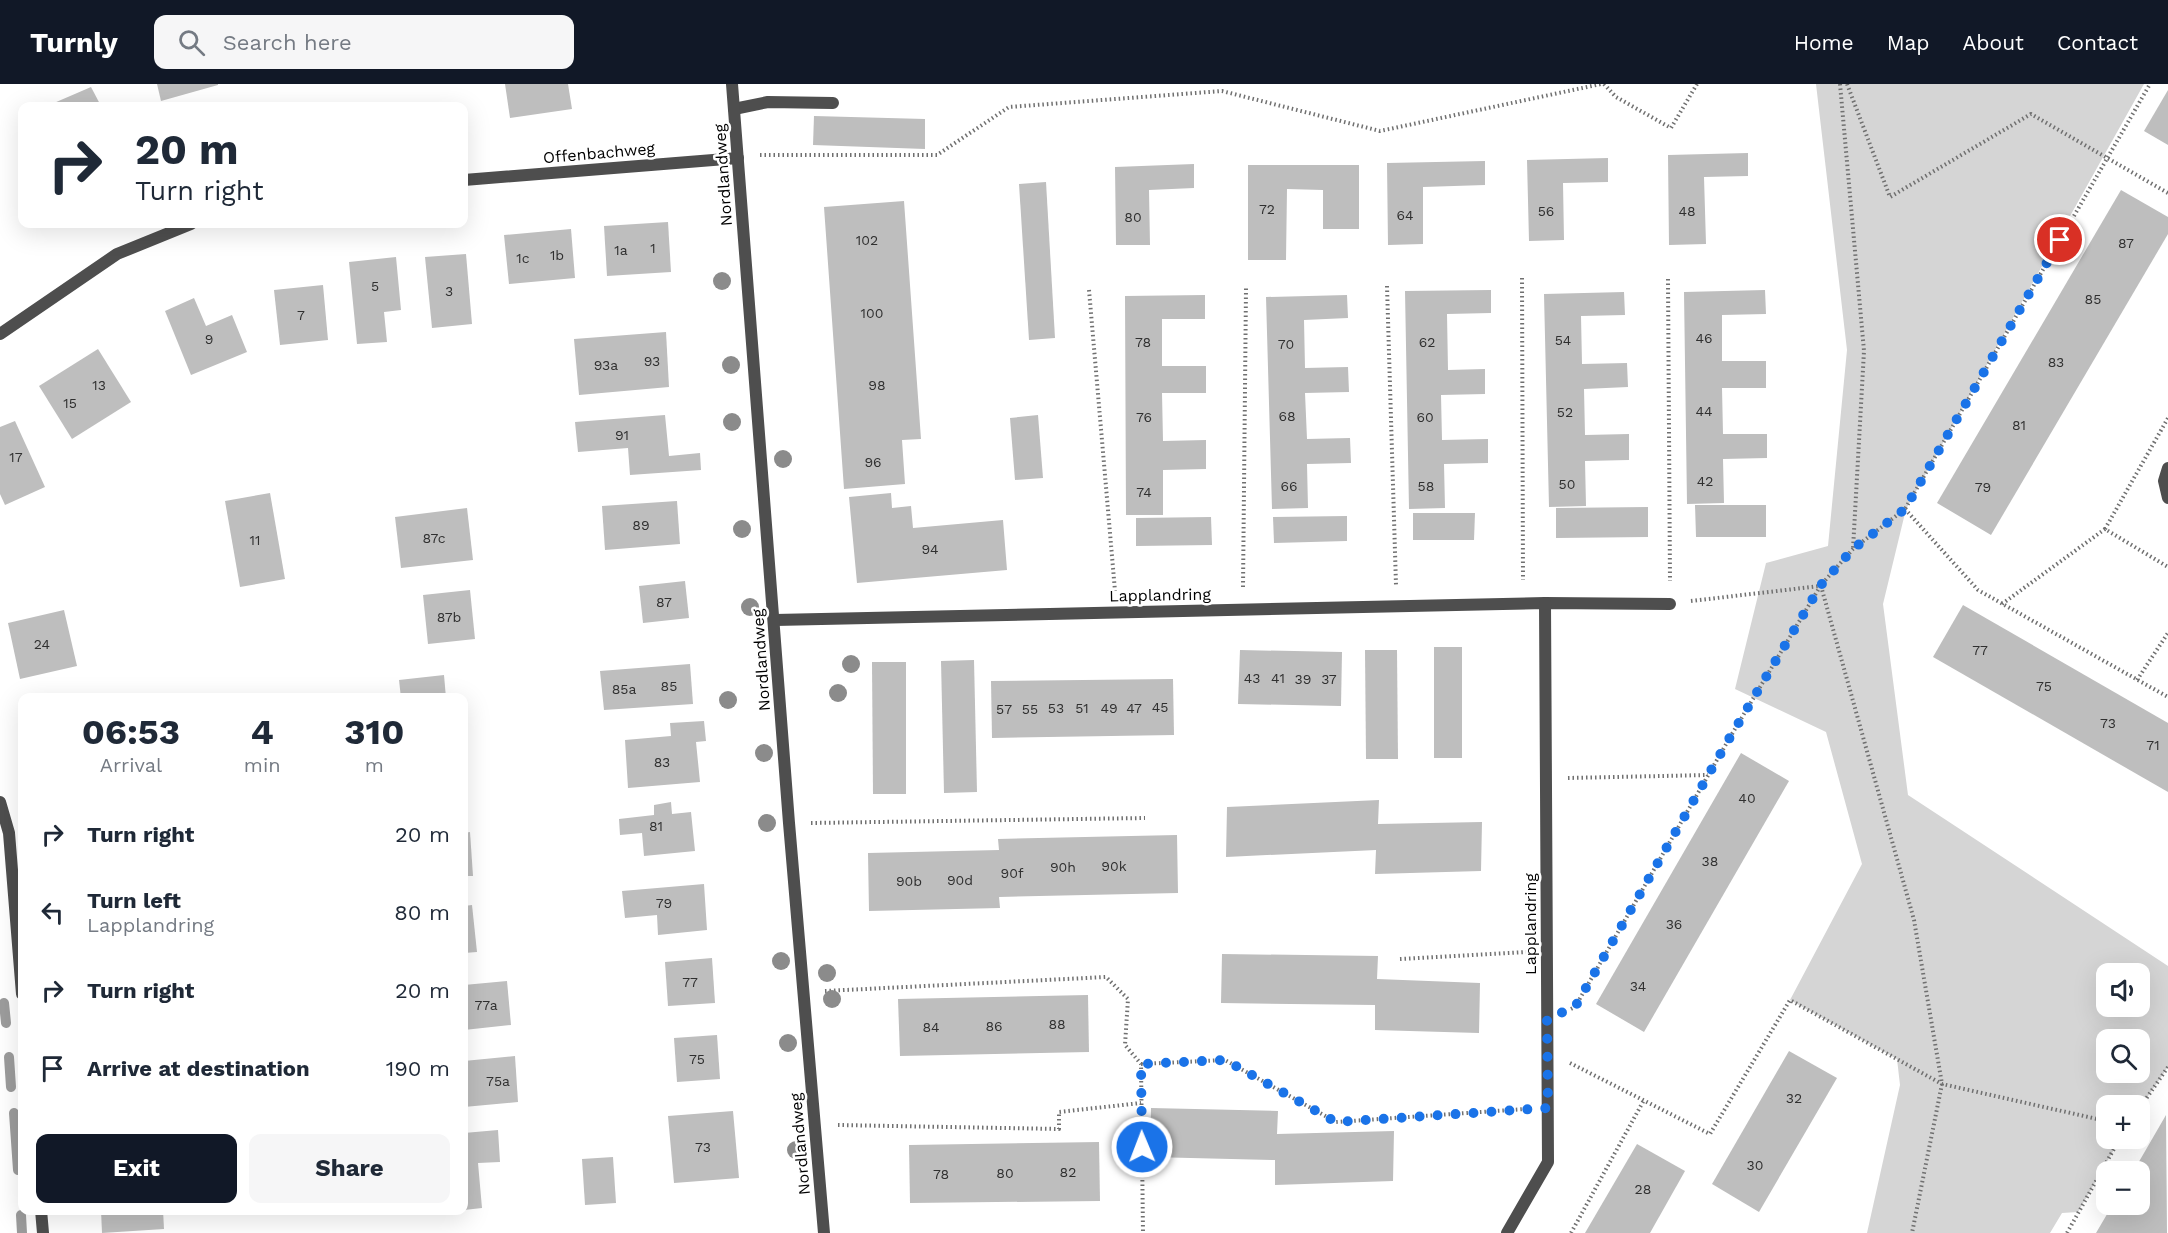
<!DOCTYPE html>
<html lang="en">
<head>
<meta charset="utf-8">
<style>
  :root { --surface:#fff; --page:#f6f6f7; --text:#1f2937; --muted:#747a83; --accent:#111827 }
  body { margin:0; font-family:"Work Sans",sans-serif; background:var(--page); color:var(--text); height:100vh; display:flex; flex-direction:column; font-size:22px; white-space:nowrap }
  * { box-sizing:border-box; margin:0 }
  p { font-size:20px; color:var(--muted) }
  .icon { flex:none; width:33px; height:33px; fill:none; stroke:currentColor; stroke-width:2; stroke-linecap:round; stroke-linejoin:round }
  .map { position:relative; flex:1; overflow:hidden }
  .side { position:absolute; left:18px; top:609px; width:450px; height:522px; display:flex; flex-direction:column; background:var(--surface); border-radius:12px; box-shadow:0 6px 24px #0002 }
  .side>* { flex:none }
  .hud { position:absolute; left:18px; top:18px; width:450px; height:126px; border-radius:12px; box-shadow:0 6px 24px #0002; background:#fff; color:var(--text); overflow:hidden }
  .tools { position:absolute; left:2096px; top:879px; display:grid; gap:12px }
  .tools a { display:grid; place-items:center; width:54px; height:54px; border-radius:12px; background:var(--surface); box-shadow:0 6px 24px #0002; font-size:30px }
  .pin { position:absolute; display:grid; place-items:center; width:51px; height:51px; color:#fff; margin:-26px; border:3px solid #fff; border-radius:50%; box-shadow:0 2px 6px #0007 }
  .me { position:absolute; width:66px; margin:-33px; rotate:359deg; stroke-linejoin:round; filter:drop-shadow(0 0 4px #0008) }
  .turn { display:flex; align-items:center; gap:21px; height:126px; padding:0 18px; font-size:27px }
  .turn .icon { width:78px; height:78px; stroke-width:2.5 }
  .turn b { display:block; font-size:42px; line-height:51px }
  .eta { display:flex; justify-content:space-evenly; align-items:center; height:102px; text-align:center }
  .eta b { font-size:36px; font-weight:700; line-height:42px }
  .primary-button { display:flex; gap:12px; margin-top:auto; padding:12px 18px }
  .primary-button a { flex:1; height:69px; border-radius:12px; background:var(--accent); color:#fff; font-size:24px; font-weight:700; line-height:69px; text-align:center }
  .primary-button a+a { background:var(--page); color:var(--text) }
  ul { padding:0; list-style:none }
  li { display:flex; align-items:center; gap:18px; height:78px; padding:0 18px }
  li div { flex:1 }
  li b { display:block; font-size:22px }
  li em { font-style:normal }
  header { display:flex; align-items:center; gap:36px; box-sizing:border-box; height:84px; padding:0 30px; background:var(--accent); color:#fff }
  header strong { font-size:28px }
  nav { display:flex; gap:33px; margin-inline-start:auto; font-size:21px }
  .search { width:420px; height:54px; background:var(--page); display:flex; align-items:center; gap:15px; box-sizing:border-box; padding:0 21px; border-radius:12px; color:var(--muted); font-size:22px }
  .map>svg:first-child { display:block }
</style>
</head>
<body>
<header>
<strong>Turnly</strong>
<div class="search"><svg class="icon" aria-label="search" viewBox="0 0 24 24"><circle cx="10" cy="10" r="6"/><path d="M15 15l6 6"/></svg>Search here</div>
<nav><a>Home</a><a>Map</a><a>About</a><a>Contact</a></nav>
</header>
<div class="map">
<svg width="2168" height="1149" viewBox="0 0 2168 1149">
  <rect width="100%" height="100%" fill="#fff"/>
  <path fill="#d5d5d5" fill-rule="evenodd" d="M1816,0H2144L1906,425L1883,520L1908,711L2168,882V983L2139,1025V1022H2106V1054L2120,1055L2078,1128L2062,1129L2050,1149H1867L1900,1001L1897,975L1790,916L1862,780L1826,648L1735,605L1766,479L1828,462L1847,266ZM2106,890H2139V922H2106ZM2106,956H2139V988H2106Z"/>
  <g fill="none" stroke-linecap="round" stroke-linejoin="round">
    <g stroke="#9c9c9c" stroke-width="10">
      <polyline points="4,919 6,939"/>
      <polyline points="9,973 11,1003"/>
      <polyline points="14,1029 18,1086"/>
      <polyline points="21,1131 22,1149"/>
    </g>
  </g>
  <g fill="#bebebe">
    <polygon points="157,0 218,0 218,1 161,17"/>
    <polygon points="505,0 568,0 572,25 510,34"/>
    <polygon points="91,3 101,22 47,22"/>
    <polygon points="2168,6 2168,61 2144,47"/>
    <polygon points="814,32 925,35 925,65 813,61"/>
    <polygon points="1748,69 1748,92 1704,93 1706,160 1669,161 1668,71"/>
    <polygon points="1608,74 1608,98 1563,99 1564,156 1529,157 1527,76"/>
    <polygon points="1485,77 1485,101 1423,103 1423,160 1388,161 1387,79"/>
    <polygon points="1194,80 1194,104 1149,106 1150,161 1116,161 1115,83"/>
    <polygon points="1248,81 1359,81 1359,145 1323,145 1323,106 1287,105 1286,176 1248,176"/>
    <polygon points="1046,98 1055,254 1029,256 1019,100"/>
    <polygon points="2121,106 2168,133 2168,150 1991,451 1937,419"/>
    <polygon points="904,117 921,355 902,356 905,400 844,405 824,123"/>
    <polygon points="668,138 671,188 607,192 604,142"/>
    <polygon points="571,145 575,194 509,200 504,151"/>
    <polygon points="466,170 472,240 432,244 425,173"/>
    <polygon points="396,173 401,226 384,228 387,258 357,260 349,178"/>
    <polygon points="323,201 328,256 280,261 274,206"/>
    <polygon points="1491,206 1491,229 1447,230 1448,286 1485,285 1485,310 1441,311 1442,356 1488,355 1488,379 1444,380 1445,424 1409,425 1405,207"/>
    <polygon points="1765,206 1766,230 1722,231 1722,277 1766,277 1766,304 1722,304 1723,350 1767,350 1767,374 1723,375 1724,419 1687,420 1684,208"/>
    <polygon points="1624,208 1625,231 1581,232 1582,280 1627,279 1628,303 1584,305 1585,351 1629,350 1629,376 1585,377 1586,422 1549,423 1544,210"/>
    <polygon points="1205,211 1205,235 1162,235 1162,282 1206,282 1206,309 1162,309 1163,357 1206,356 1206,385 1163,386 1163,431 1126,431 1125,212"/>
    <polygon points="1347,211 1348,234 1304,236 1305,284 1348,283 1349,308 1305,309 1307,355 1350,354 1351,379 1307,380 1308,424 1272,425 1266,213"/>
    <polygon points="194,214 206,242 232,231 247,268 191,291 165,227"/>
    <polygon points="666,248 669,303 579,311 574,255"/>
    <polygon points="98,265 131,318 72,355 39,302"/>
    <polygon points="665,331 669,372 700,369 701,386 630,391 628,364 578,368 575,338"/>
    <polygon points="1038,331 1043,394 1015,396 1010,334"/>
    <polygon points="15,337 45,403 5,421 0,410 0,343"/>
    <polygon points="270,409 285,495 240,503 225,417"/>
    <polygon points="891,409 892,424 911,422 913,444 1003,436 1007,486 857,499 849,413"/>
    <polygon points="677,417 680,460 605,466 602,422"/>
    <polygon points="1695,421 1766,421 1766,453 1696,453"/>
    <polygon points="1648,423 1648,453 1556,454 1556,424"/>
    <polygon points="467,424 473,476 401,484 395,433"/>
    <polygon points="1413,429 1475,429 1474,456 1413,456"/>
    <polygon points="1347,432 1347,457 1274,459 1273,433"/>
    <polygon points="1211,433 1212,461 1136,462 1136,434"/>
    <polygon points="685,497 689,534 643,539 639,502"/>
    <polygon points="470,506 475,555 428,560 423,511"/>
    <polygon points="1963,521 2168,639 2168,708 1933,573"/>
    <polygon points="64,526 77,582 20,595 8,539"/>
    <rect x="1434" y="563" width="28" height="111"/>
    <polygon points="1240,566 1342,568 1341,622 1238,620"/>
    <polygon points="1365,566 1397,566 1398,675 1366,675"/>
    <polygon points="974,576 977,708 944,709 941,577"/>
    <polygon points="872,578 906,578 906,710 873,710"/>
    <polygon points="690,580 693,620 604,626 600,587"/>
    <polygon points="444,591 446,614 401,614 399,596"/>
    <polygon points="1173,595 1174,651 992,654 991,597"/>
    <polygon points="704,637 706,657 696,658 700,698 628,704 625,656 671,652 670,639"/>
    <polygon points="1741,669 1789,697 1644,948 1596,920"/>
    <polygon points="1379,716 1378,740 1482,738 1481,787 1375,790 1376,766 1226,773 1227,723"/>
    <polygon points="671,718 672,730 691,728 695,767 644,772 642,749 620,751 619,735 654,731 654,721"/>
    <polygon points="470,748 473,792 464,792 464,749"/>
    <polygon points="1177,751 1178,809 999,813 1000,824 869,827 868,769 999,766 998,755"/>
    <polygon points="704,800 707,846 658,851 657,831 625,834 622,807"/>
    <polygon points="472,821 477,868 464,869 464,822"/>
    <polygon points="1222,870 1378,872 1377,895 1480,899 1479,949 1375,946 1375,921 1221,919"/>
    <polygon points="712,874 715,919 668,922 665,878"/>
    <polygon points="507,897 511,941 464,946 464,901"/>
    <polygon points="1088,911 1089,968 900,972 898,915"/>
    <polygon points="717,951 720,995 677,998 674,954"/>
    <polygon points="1789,967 1837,994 1759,1128 1712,1100"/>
    <polygon points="515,972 518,1018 464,1023 464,977"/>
    <polygon points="1151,1024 1278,1027 1277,1050 1394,1047 1393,1097 1275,1101 1275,1076 1150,1073"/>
    <polygon points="733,1027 739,1094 674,1099 668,1032"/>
    <polygon points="2166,1031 2167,1149 2096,1149 2113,1120 2139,1120 2139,1088 2133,1088"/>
    <polygon points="498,1046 500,1078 478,1079 482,1124 464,1126 464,1049"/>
    <polygon points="1099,1058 1100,1117 910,1119 909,1061"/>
    <polygon points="1637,1060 1685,1087 1650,1149 1585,1149"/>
    <polygon points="613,1073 616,1119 585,1121 582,1075"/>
    <polygon points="101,1126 163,1126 164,1145 102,1149"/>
  </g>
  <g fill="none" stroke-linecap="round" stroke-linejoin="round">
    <g stroke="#707070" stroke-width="4" stroke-dasharray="1.5 3" stroke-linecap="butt">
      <polyline points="1604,0 1616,13 1671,44 1697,0"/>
      <polyline points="1840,0 1864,267 1853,465"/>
      <polyline points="1847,0 1890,113 2031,30 2168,109"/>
      <polyline points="760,71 937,71 1009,23 1222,7 1380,47 1601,0"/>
      <polyline points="1522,194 1523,496"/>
      <polyline points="1668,195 1670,497"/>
      <polyline points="1387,202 1396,501"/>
      <polyline points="1089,206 1115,507"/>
      <polyline points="1905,425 1978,506 2168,613"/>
      <polyline points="2105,445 2168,334"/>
      <polyline points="1821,502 1914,836 1942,1000 1912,1149"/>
      <polyline points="1243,503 1246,204"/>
      <polyline points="1691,517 1820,502"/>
      <polyline points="2002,520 2105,445 2168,483"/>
      <polyline points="2137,596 2168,549"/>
      <polyline points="1568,694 1708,691"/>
      <polyline points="811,739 1145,734"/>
      <polyline points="1400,875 1526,868"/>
      <polyline points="825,907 1106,893 1128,915 1125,961 1141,980 1143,1149"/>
      <polyline points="1571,925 1575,923 1729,655 1821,501 1853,465 1905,425 2150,0"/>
      <polyline points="1570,979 1710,1050 1790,916 1942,1000 2106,1037"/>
      <polyline points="1141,980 1225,976 1336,1038 1525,1025"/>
      <polyline points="2139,1025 2168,983"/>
      <polyline points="838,1041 1059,1045 1059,1028 1141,1019"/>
      <polyline points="1571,1149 1644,1016"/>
      <polyline points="2067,1149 2120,1054"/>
    </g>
    <polyline stroke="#4e4e4e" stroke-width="12" points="734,25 768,18 833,19"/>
    <g stroke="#4e4e4e" stroke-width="12">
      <polyline points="464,96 738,74"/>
      <polyline points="0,250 117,170 191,140"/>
      <polyline points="2168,384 2164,397 2168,414"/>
      <polyline points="775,536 1545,519 1670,520"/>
      <polyline points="0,718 9,749 22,910"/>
      <polyline points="41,1126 43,1149"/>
      <polyline points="1507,1149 1548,1078 1545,519"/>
    </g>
    <polyline stroke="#4e4e4e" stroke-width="12" points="732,0 789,739 824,1149"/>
  </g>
  <g fill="#8b8b8b">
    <circle cx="722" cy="197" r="9"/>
    <circle cx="731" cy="281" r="9"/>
    <circle cx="732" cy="338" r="9"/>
    <circle cx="783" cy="375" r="9"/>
    <circle cx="742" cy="445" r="9"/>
    <circle cx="750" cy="523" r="9"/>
    <circle cx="851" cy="580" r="9"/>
    <circle cx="838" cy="609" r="9"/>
    <circle cx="728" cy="616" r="9"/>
    <circle cx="764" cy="669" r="9"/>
    <circle cx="767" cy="739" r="9"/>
    <circle cx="781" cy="877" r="9"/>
    <circle cx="827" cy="889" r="9"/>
    <circle cx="832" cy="915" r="9"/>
    <circle cx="788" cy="959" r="9"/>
    <circle cx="796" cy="1066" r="9"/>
  </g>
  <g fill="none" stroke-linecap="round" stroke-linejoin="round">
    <polyline stroke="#1a73e8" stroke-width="10" stroke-dasharray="0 18" points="1142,1063 1141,980 1225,976 1336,1038 1548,1024 1547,935 1575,923 1729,655 1821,501 1853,465 1905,425 2060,156"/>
  </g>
  <g text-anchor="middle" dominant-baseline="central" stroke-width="5" stroke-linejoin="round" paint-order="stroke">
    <g font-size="14" fill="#303030">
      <text x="1267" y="125">72</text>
      <text x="1546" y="127">56</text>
      <text x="1687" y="127">48</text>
      <text x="1405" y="131">64</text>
      <text x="1133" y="133">80</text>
      <text x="867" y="156">102</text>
      <text x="2126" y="159">87</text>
      <text x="653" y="164">1</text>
      <text x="621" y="166">1a</text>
      <text x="557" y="171">1b</text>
      <text x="523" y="174">1c</text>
      <text x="375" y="202">5</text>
      <text x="449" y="207">3</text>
      <text x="2093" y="215">85</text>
      <text x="872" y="229">100</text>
      <text x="301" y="231">7</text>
      <text x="1704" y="254">46</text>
      <text x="209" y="255">9</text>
      <text x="1563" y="256">54</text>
      <text x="1143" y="258">78</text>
      <text x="1427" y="258">62</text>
      <text x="1286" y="260">70</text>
      <text x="652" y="277">93</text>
      <text x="2056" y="278">83</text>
      <text x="606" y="281">93a</text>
      <text x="99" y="301">13</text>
      <text x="877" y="301">98</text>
      <text x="70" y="319">15</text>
      <text x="1704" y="327">44</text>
      <text x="1565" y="328">52</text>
      <text x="1287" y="332">68</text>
      <text x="1144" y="333">76</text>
      <text x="1425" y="333">60</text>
      <text x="2019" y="341">81</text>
      <text x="622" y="351">91</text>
      <text x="16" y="373">17</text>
      <text x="873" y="378">96</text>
      <text x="1705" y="397">42</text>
      <text x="1567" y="400">50</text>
      <text x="1289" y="402">66</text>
      <text x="1426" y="402">58</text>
      <text x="1983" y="403">79</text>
      <text x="1144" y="408">74</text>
      <text x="641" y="441">89</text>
      <text x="434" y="454">87c</text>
      <text x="255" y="456">11</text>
      <text x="930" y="465">94</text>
      <text x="664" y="518">87</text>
      <text x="449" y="533">87b</text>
      <text x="42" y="560">24</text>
      <text x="1980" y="566">77</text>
      <text x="1252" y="594">43</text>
      <text x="1278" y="594">41</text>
      <text x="1303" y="595">39</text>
      <text x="1329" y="595">37</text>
      <text x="669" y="602">85</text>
      <text x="2044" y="602">75</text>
      <text x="624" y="605">85a</text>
      <text x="1160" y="623">45</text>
      <text x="1056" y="624">53</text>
      <text x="1082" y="624">51</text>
      <text x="1109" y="624">49</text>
      <text x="1134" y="624">47</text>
      <text x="1004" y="625">57</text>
      <text x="1030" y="625">55</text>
      <text x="2108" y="639">73</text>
      <text x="2153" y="661">71</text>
      <text x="662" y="678">83</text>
      <text x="1747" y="714">40</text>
      <text x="656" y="742">81</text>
      <text x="1710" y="777">38</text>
      <text x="1114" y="782">90k</text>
      <text x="1063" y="783">90h</text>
      <text x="1012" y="789">90f</text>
      <text x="960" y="796">90d</text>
      <text x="909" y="797">90b</text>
      <text x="664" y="819">79</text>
      <text x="1674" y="840">36</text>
      <text x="690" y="898">77</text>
      <text x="1638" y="902">34</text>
      <text x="486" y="921">77a</text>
      <text x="1057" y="940">88</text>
      <text x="994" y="942">86</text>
      <text x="931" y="943">84</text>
      <text x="697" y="975">75</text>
      <text x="498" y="997">75a</text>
      <text x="1794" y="1014">32</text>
      <text x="703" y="1063">73</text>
      <text x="1755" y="1081">30</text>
      <text x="1068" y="1088">82</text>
      <text x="1005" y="1089">80</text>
      <text x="941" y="1090">78</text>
      <text x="1643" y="1105">28</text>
    </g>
    <g font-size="16" fill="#000" stroke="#fff">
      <text transform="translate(599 69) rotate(-5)">Offenbachweg</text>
      <text transform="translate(723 91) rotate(-94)">Nordlandweg</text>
      <text transform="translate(1160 511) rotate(-1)">Lapplandring</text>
      <text transform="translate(761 576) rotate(-94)">Nordlandweg</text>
      <text transform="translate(1530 840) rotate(-90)">Lapplandring</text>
      <text transform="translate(800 1060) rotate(-95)">Nordlandweg</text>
    </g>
  </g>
</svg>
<div class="tools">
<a><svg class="icon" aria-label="sound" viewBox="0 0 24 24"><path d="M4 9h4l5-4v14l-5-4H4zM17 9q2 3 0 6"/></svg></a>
<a><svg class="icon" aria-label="search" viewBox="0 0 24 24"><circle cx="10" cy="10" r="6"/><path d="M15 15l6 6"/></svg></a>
<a>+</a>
<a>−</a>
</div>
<div class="pin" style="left:2060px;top:156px;background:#d93025"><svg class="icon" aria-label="arrive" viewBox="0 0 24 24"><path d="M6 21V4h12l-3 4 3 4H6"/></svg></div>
<svg class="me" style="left:1142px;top:1063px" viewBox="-20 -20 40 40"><circle r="17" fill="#1a73e8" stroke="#fff" stroke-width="3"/><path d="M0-11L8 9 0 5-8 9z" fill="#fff"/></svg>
<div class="hud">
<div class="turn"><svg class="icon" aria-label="right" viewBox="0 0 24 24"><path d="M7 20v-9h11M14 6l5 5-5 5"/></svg><div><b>20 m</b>Turn right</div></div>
</div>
<section class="side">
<div class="eta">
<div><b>06:53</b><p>Arrival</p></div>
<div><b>4</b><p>min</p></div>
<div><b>310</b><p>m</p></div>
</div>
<ul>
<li><svg class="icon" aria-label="right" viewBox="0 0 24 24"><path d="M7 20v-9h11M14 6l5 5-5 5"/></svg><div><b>Turn right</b></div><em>20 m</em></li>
<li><svg class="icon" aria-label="left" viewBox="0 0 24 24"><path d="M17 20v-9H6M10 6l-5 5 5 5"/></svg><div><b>Turn left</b><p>Lapplandring</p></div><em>80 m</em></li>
<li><svg class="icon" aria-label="right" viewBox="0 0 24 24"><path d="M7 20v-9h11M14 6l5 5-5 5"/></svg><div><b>Turn right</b></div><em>20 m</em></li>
<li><svg class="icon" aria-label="arrive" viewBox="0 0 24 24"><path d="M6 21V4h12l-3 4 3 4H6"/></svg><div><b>Arrive at destination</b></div><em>190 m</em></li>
</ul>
<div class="primary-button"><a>Exit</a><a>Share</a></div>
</section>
</div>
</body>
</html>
